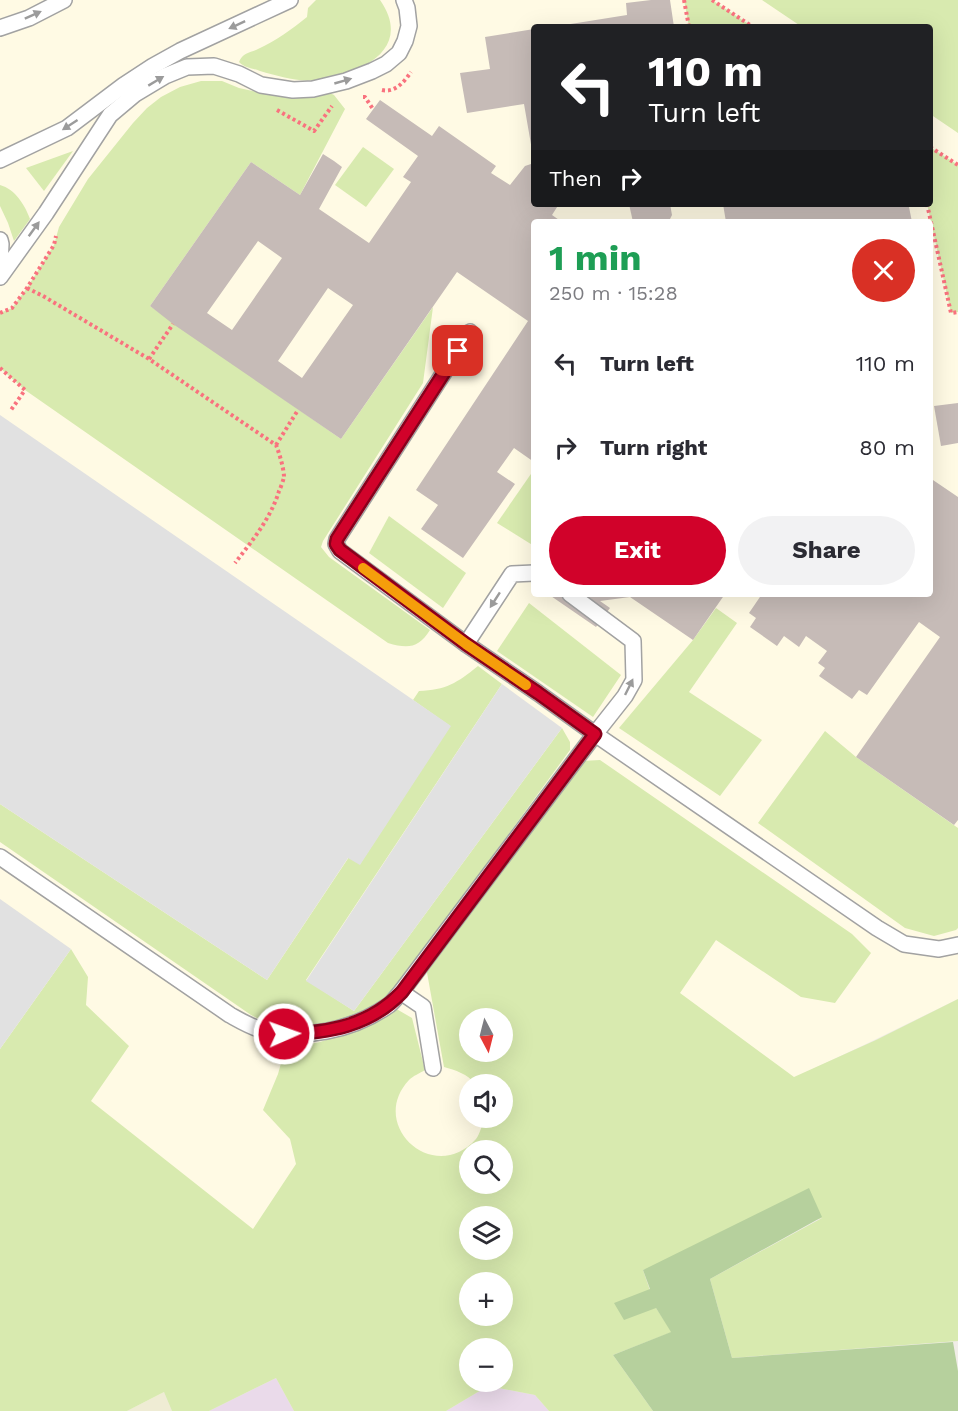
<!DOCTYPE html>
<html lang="en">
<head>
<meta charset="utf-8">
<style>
  :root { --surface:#fff; --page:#f2f2f3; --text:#2b2b33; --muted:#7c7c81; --accent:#d1022a }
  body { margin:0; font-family:"Work Sans",sans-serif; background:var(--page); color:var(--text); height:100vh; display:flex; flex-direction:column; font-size:22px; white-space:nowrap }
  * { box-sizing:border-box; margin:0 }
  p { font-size:20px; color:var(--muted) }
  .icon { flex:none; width:33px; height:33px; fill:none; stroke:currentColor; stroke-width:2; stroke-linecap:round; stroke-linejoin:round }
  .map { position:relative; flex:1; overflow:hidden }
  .sheet { position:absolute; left:531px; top:219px; width:402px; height:378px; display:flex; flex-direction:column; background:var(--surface); border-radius:6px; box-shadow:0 6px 24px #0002 }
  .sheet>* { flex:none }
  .hud { position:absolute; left:531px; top:24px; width:402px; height:183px; border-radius:6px; box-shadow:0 6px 24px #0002; background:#202124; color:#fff; overflow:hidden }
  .needle { width:39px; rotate:173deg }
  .fabs { position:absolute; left:459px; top:1008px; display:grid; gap:12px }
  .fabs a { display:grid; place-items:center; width:54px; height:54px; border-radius:50%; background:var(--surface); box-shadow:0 6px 24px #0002; font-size:30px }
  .pin { position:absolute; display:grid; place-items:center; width:51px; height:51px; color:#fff; margin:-26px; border-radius:12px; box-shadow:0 3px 9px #0006 }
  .me { position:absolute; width:66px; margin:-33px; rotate:88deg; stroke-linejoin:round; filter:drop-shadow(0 0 4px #0008) }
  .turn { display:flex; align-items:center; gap:21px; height:126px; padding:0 18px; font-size:27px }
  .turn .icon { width:78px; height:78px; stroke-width:2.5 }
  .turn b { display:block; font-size:42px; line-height:51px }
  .then { display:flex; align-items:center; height:57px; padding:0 18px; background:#0003; gap:12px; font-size:22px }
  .round { display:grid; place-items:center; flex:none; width:63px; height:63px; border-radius:32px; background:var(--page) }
  .headline { display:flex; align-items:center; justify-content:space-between; height:102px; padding:0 18px }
  h1 { font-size:36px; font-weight:700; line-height:45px; color:#1e9e55 }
  .button { display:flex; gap:12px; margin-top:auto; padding:12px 18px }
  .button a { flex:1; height:69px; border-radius:36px; background:var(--accent); color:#fff; font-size:24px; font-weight:700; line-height:69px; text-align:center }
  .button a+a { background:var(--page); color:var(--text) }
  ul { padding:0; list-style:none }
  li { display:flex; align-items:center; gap:18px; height:84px; padding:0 18px }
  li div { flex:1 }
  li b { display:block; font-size:22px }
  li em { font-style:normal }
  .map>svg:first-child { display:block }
</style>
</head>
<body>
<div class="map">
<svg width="958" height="1411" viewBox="0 0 958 1411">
  <rect width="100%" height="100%" fill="#f1ede8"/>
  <g fill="#eadaea">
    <polygon points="276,1378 294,1411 209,1411"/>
    <polygon points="488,1386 535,1395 549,1411 446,1411"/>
  </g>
  <path fill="#fffae4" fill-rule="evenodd" d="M0,0H958V999L868,1043L502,1216H470L469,1240L127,1411H0ZM534,27H930V204H534ZM534,222H930V594H534ZM470,1018H502V1052H470ZM470,1084H502V1118H470ZM470,1150H502V1184H470Z"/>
  <polygon fill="#efecd4" points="164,1392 172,1411 127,1411"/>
  <g fill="#d8eaaf" fill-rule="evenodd">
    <path d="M316,0H380C415,50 358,76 315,80C296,82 278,76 260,71C252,68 245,68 239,62C243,52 250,53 258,49C276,41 292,29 307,17L308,8Z"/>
    <polygon points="684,0 712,0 753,27 689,27"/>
    <polygon points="762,0 958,0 958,133 930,114 930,27 802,27"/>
    <path d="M201,81H222L239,88L276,96L306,95L326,91L334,95L345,109L300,195L251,162L150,306L341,439L433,307L423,383L323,541L321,547L329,557L430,630C419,648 408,649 388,643L25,390L0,368V313L12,308L27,288L54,245L59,227L88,179L133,123L147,108L161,97L180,87Z"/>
    <polygon points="363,147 394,169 366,207 335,185"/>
    <polygon points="930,147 958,165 958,312 951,313 927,204 930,204"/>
    <polygon points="73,151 44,191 26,168"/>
    <path d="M0,185C15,189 25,205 30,219L14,241L8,223L0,206Z"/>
    <polygon points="533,471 534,472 534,546 497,523"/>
    <polygon points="389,516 466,573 443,608 369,553"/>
    <polygon points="529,603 621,675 593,717 497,651"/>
    <polygon points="716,608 737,623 689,692 762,740 720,796 619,728 693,640"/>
    <path d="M478,666L502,684L306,980L354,1011L562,728L570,742V750L391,995L374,1006L352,1018L299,1030L274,1026L251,1015L0,842V804L267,980L349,857L360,864L450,726L413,700L419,691C446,690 457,683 478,666Z"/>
    <polygon points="825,731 856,757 958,828 958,928 956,930 934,936 905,928 758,823"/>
    <path d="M600,760L852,934L871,953L835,1003L801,997L716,940L680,993L794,1077L876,1040L958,999V1341L732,1358L710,1279L822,1218L643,1270L656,1308L672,1332L613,1355L653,1411H549L535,1395L488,1386L446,1411H294L276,1378L209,1411H172L164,1392L127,1411H0V1049L71,949L88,977L86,1005L129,1046L91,1101L253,1229L296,1164L290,1139L263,1110L278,1074L285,1049L320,1042L344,1034L393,1007L412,1018L425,1070C420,1073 413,1076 409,1080C367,1125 434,1186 476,1139C480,1134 482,1124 485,1118H502V1084H475C468,1074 455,1070 444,1067L426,967L582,761ZM470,1018H502V1052H470ZM470,1150H502V1184H470ZM470,1216H502V1250H470ZM470,1282H502V1316H470ZM470,1348H502V1382H470Z"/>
  </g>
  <polygon fill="#b6d09d" points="809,1188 822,1217 710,1279 732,1358 953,1342 958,1371 958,1411 653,1411 613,1355 671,1332 656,1308 624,1320 614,1303 650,1289 643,1270"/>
  <g fill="#e1e1e1">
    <polygon points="0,415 451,726 360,865 348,858 267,980 0,804"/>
    <polygon points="502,684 562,728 354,1011 306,981"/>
    <polygon points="0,899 71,949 0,1049"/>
  </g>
  <g fill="#c6bbb7" fill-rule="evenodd">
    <polygon points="651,0 670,0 674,27 559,27 558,26 627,15 626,3"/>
    <polygon points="534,29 534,156 533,156 524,104 467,113 460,73 490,69 485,37"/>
    <path d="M380,100L432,136L439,126L496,166L491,173L510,185L525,166L534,163V204H559L552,215L562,222H534V462L514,448L497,472L515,484L463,558L421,529L438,505L416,490L528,321L457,272L341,439L173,324L150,306L251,162L300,195L323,154L334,161L342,167L319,209L369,243L411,182L403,177L418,156L366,119ZM258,241L282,258L232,330L207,313ZM328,288L353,305L302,378L278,361Z"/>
    <polygon points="629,204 670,204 672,215 669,221 633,222"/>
    <polygon points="723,204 913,204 914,206 909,207 912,222 726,222"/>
    <polygon points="958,403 958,443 941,446 934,406"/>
    <polygon points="930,478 958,497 958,820 954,825 856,757 940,637 919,622 867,695 859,690 852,699 819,676 825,668 818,663 827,651 806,636 799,647 784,636 777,646 750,627 756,618 749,613 762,594 930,594"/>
    <polygon points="548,594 725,594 693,640 630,597 600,601 610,608 596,627"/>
  </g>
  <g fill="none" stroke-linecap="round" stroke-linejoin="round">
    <defs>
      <g id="lane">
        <polyline points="0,28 29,18 64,0"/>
        <polyline points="0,160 67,128 124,85 153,66 180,51 290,0"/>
        <polyline points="0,240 1,244 0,265"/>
        <polyline points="0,277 46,213 110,115 135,94 165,76 187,67 214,66 239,74 261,85 293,90 313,89 346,81 372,71 386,64 399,53 405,41 409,26 407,8 404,0"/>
        <polyline points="470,332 337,539 336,544 340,551 466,644 538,693 595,734 877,928 904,944 939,949 958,945"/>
        <polyline points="466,644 512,574 534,573"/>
        <path d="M0,857L230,1015C239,1020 249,1026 259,1029C302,1041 352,1031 389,1005C393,1002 397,996 401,992L595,734L625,696L634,680L633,641L570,594"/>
        <polyline points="401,992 423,1007 433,1068"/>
      </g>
    </defs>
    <use href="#lane" stroke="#a2a2a2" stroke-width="18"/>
    <g stroke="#f9727e" stroke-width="4" stroke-dasharray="3 3" stroke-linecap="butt">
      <polyline points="684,0 689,27"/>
      <polyline points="712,0 753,27"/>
      <path d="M382,90C395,93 404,82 411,72"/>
      <polyline points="363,97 365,97 373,109"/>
      <polyline points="277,110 314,131 332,106"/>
      <polyline points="930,147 958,165"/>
      <polyline points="927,204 951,313 958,312"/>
      <path d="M27,288L43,296L149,359L276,445C279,452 284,469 284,477C283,481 281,487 279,491C271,518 252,541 235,563"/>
      <polyline points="0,313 12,308 27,288 54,245 56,236"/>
      <polyline points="149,359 173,324"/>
      <polyline points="0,368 25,390 11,410"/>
      <polyline points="276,445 298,410"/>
    </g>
    <use href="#lane" stroke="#fff" stroke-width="15"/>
  </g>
  <defs><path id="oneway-solid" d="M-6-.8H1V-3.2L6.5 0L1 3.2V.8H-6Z" transform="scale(1.5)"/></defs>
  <g fill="#9b9b9b">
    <use href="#oneway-solid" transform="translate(33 15) rotate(-24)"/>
    <use href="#oneway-solid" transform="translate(237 25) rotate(155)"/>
    <use href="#oneway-solid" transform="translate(156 81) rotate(-31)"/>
    <use href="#oneway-solid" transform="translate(343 81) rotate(-16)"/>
    <use href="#oneway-solid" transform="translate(70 125) rotate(147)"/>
    <use href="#oneway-solid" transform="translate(34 229) rotate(-54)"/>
    <use href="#oneway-solid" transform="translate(495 600) rotate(123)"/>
    <use href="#oneway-solid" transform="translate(629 687) rotate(-64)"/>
  </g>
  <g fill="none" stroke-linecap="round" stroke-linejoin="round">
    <defs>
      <path id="route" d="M284,1034C328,1033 370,1026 402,992L595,734L538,693L466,644L340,550L336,544L337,539L458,351"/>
    </defs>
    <use href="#route" stroke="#88011b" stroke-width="15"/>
    <use href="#route" stroke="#d1022a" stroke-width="10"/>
    <polyline stroke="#f59e0b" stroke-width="10" points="363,568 466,644 526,685"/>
  </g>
</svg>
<div class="fabs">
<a><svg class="needle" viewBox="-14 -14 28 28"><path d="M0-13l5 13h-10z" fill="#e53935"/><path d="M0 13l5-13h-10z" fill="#7c7c81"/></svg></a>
<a><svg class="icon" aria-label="sound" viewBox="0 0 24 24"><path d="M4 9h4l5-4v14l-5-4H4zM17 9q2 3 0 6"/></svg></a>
<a><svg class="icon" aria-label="search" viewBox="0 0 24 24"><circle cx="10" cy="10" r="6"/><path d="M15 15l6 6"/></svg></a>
<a><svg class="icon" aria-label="layers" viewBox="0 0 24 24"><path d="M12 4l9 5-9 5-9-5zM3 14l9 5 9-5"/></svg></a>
<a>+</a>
<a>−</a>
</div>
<div class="pin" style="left:458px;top:351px;background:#d93025"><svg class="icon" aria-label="arrive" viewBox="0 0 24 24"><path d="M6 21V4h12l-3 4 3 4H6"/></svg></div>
<svg class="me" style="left:284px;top:1034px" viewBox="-20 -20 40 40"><circle r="17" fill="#d1022a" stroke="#fff" stroke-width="3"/><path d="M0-11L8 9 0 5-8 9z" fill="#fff"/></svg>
<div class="hud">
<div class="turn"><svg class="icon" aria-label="left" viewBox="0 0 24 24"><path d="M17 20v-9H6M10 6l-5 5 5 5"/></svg><div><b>110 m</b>Turn left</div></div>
<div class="then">Then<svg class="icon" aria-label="right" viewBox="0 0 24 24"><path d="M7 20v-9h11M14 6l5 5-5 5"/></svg></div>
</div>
<section class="sheet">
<div class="headline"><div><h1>1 min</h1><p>250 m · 15:28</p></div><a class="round" style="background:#d93025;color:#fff"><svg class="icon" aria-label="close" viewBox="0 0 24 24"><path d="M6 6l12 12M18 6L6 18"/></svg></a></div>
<ul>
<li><svg class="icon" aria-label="left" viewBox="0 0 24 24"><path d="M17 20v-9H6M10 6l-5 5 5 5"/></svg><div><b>Turn left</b></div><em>110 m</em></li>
<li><svg class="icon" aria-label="right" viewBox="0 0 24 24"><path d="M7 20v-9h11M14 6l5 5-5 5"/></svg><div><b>Turn right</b></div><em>80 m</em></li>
</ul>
<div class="button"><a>Exit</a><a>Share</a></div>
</section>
</div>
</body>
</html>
